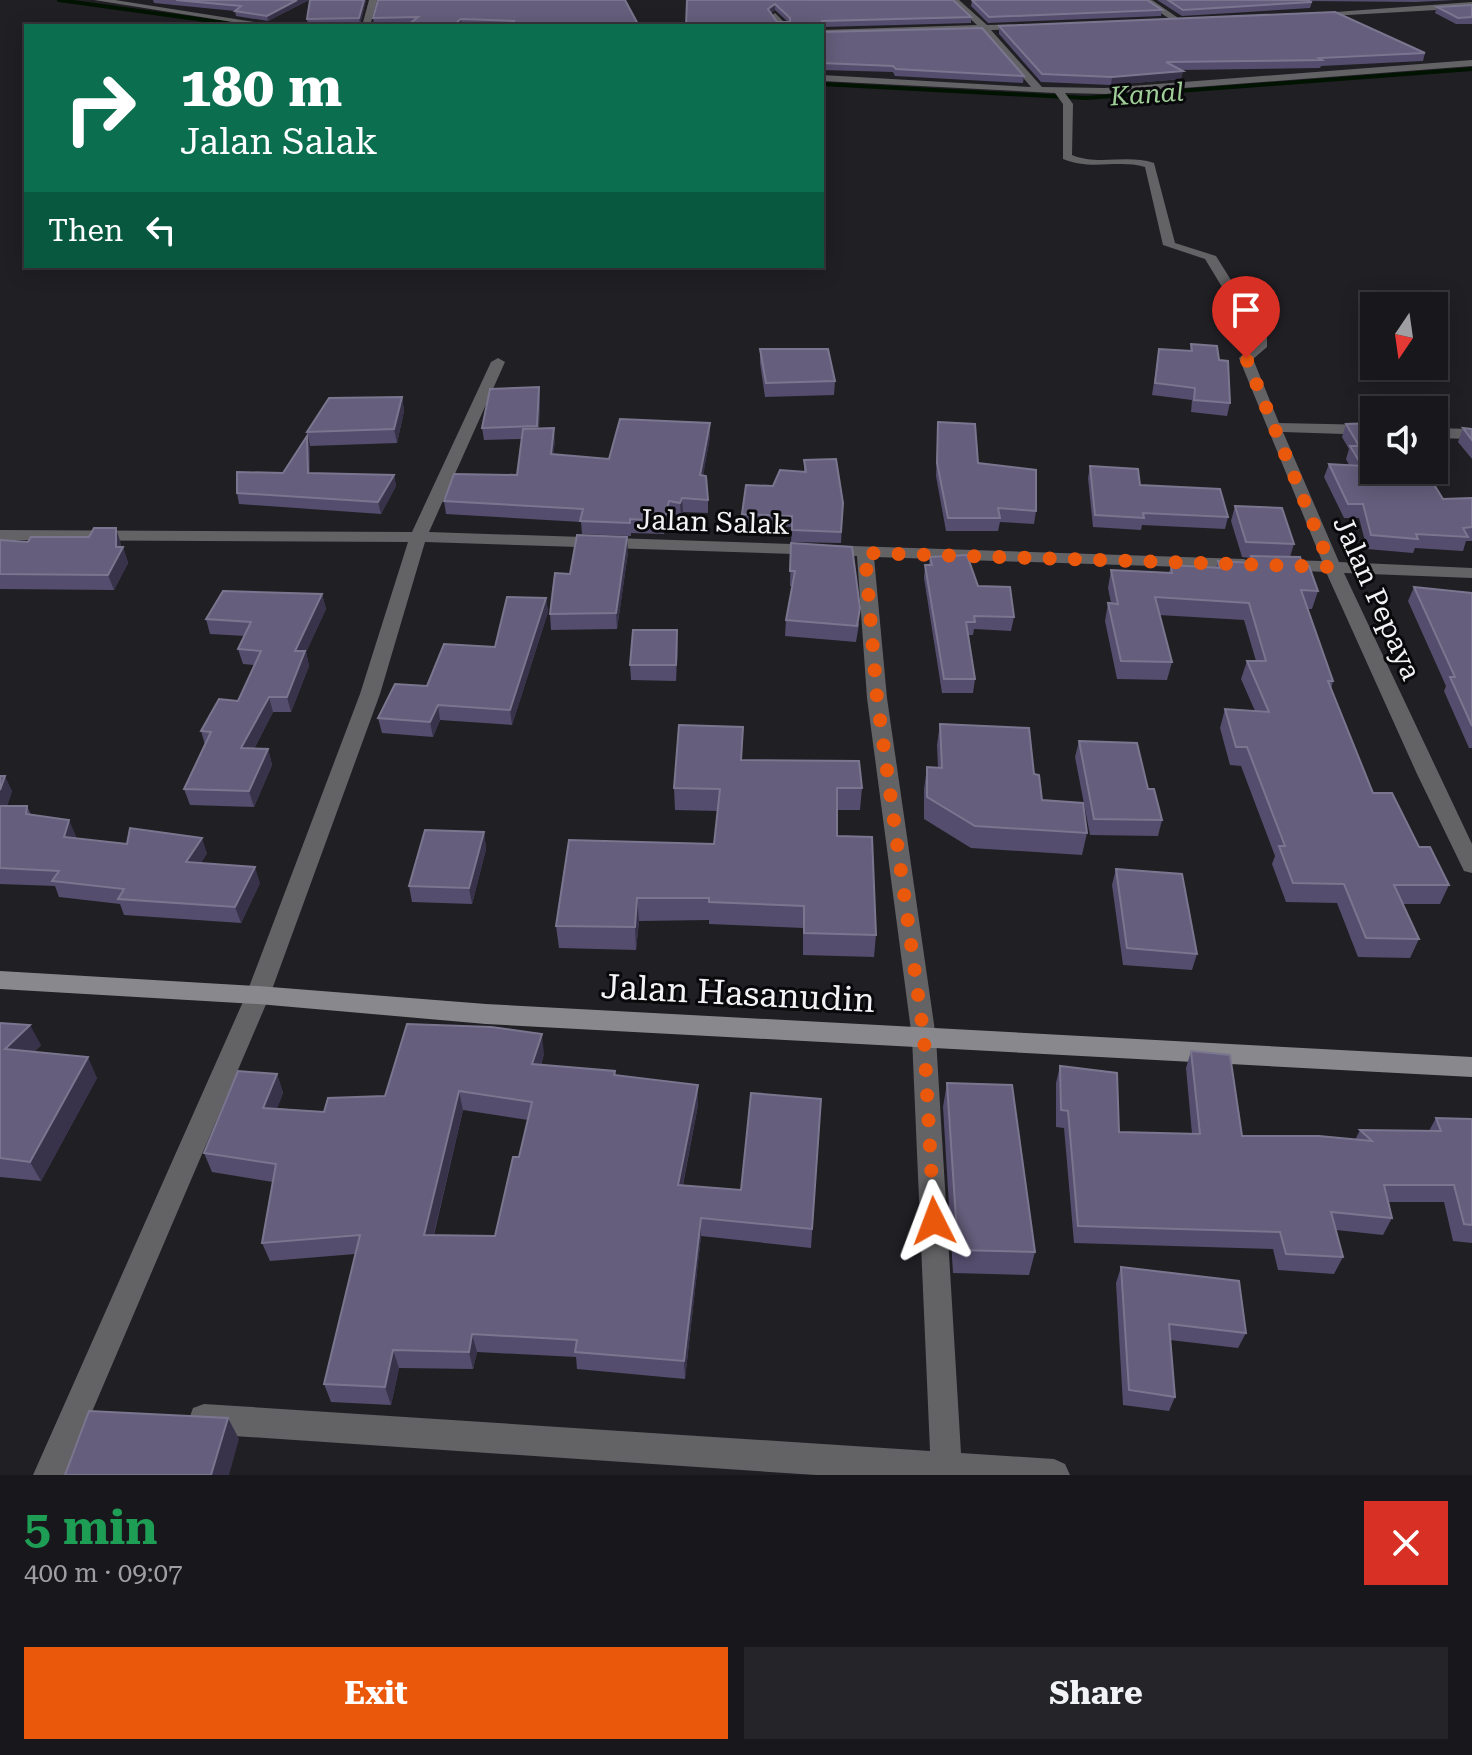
<!DOCTYPE html>
<html lang="en">
<head>
<meta charset="utf-8">
<style>
  :root { --surface:#18171b; --page:#252428; --text:#f1f3f6; --muted:#9f9fa3; --line:#36363a; --accent:#ea580c }
  body { margin:0; font-family:"Roboto Serif",serif; background:var(--page); color:var(--text); height:100vh; display:flex; flex-direction:column; font-size:30px; white-space:nowrap }
  * { box-sizing:border-box; margin:0 }
  p { font-size:26px; color:var(--muted) }
  .icon { flex:none; width:44px; height:44px; fill:none; stroke:currentColor; stroke-width:2; stroke-linecap:round; stroke-linejoin:round }
  .map { position:relative; height:1475px; overflow:hidden }
  .side { display:flex; flex-direction:column; background:var(--surface); flex:1 }
  .side>* { flex:none }
  .guide { position:absolute; left:24px; top:24px; width:800px; height:244px; border-radius:0px; box-shadow:0 4px 20px #0003,0 0 0 2px var(--line); background:#0b6e4f; color:#fff; overflow:hidden }
  .needle { width:52px; rotate:193deg }
  .buttons { position:absolute; left:1360px; top:292px; display:grid; gap:16px }
  .buttons a { display:grid; place-items:center; width:88px; height:88px; border-radius:0px; background:var(--surface); box-shadow:0 4px 20px #0003,0 0 0 2px var(--line); font-size:40px }
  .pin { position:absolute; display:grid; place-items:center; width:68px; height:68px; color:#fff; margin:-82px -34px; border-radius:50% 50% 50% 0; rotate:-45deg; box-shadow:0 0 8px #0007 }
  .pin .icon { rotate:45deg }
  .me { position:absolute; width:88px; margin:-44px; rotate:357deg; stroke-linejoin:round; filter:drop-shadow(0 0 6px #0008) }
  .turn { display:flex; align-items:center; gap:28px; height:168px; padding:0 24px; font-size:36px }
  .turn .icon { width:104px; height:104px; stroke-width:2.5 }
  .turn b { display:block; font-size:56px; line-height:68px }
  .then { display:flex; align-items:center; height:76px; padding:0 24px; background:#0003; gap:16px; font-size:30px }
  .round { display:grid; place-items:center; flex:none; width:84px; height:84px; border-radius:0px; background:var(--page) }
  .overview { display:flex; align-items:center; justify-content:space-between; height:136px; padding:0 24px }
  h1 { font-size:48px; font-weight:700; line-height:60px; color:#1e9e55 }
  .button { display:flex; gap:16px; margin-top:auto; padding:16px 24px }
  .button a { flex:1; height:92px; border-radius:0px; background:var(--accent); color:#fff; font-size:32px; font-weight:700; line-height:92px; text-align:center }
  .button a+a { background:var(--page); color:var(--text) }
  .map>svg:first-child { display:block }
</style>
</head>
<body>
<div class="map">
<svg width="1472" height="1475" viewBox="0 0 1472 1475">
  <rect width="100%" height="100%" fill="#201f24"/>
  <g fill="none" stroke-linecap="round" stroke-linejoin="round">
    <g stroke="#001300" stroke-width="4">
      <polyline points="59,0 248,26"/>
      <polyline points="822,84 1086,98 1472,69"/>
    </g>
    <g fill="#636265" fill-rule="evenodd">
      <polygon points="94,0 115,0 280,26 258,26"/>
      <polygon points="369,0 377,0 370,26 362,26"/>
      <path d="M950,0H959L987,25L1028,24L1025,29L991,30L1042,87L1105,88L1472,60V66L1105,94L1065,93L1073,104L1072,155C1098,166 1127,154 1154,163L1175,243L1216,256L1267,338V347L1253,359L1279,423L1374,425V435L1283,432L1339,562L1472,568V578L1344,573L1472,844V873L1464,871L1417,774L1326,572L1284,570L1275,565L1284,560L1322,561L1239,358L1253,346V338L1205,259L1163,245L1145,167C1118,159 1091,171 1063,159V104L1055,93L822,81V75L1031,87L982,30L822,36V30L977,25Z"/>
      <polygon points="1142,0 1152,0 1184,22 1177,24"/>
      <polygon points="1472,2 1472,8 1312,17 1308,14"/>
      <polygon points="775,13 788,26 779,26 771,16"/>
      <polygon points="498,358 505,362 429,532 1244,559 1253,564 1244,569 874,557 887,698 936,1038 961,1453 1054,1459 1065,1464 1070,1475 816,1475 204,1434 193,1430 189,1419 193,1408 204,1404 930,1451 912,1038 867,698 857,556 425,542 380,694 270,995 65,1475 33,1475 246,995 360,694 408,542 0,540 0,530 412,532 491,362"/>
      <polygon points="1434,428 1472,429 1472,439 1434,438"/>
    </g>
    <polygon fill="#89898d" fill-rule="evenodd" points="0,971 258,986 486,1004 1472,1057 1472,1077 486,1024 258,1004 0,989"/>
  </g>
  <g fill="#544d6d" fill-rule="evenodd">
    <polygon points="153,0 309,0 268,21 236,16 235,11 154,3"/>
    <polygon points="310,0 366,0 360,24 308,25 307,19"/>
    <polygon points="625,0 511,26 462,24 459,26 408,26 411,23 374,24 373,18"/>
    <path d="M687,0H953L971,17V23L822,27L686,26ZM775,10L788,22H777L771,13Z"/>
    <polygon points="972,0 1162,10 1161,16 988,23 971,6"/>
    <polygon points="1157,0 1455,0 1416,2 1309,1 1312,2 1310,8 1182,16"/>
    <polygon points="1472,5 1472,24 1456,24 1435,13 1437,7"/>
    <polygon points="999,26 1425,53 1423,61 1321,66 1320,68 1180,70 1183,71 1181,79 1111,85 1041,82 999,34"/>
    <polygon points="822,32 1024,76 1023,83 895,76 893,72 822,70"/>
    <polygon points="1191,344 1219,360 1230,403 1227,416 1191,412 1192,400 1152,395 1159,349 1190,351"/>
    <polygon points="760,349 835,381 834,395 765,397 760,363"/>
    <polygon points="539,387 540,399 539,428 555,441 553,454 609,459 710,436 703,475 708,500 708,513 683,512 681,516 669,515 664,534 631,533 631,536 582,534 581,522 446,514 444,501 517,475 522,439 484,440 482,428"/>
    <polygon points="402,397 404,411 397,443 310,446 307,432"/>
    <polygon points="938,422 978,463 1036,511 1034,524 1000,522 998,531 946,531 936,476"/>
    <polygon points="1346,424 1443,499 1472,498 1472,541 1466,541 1463,551 1415,548 1413,553 1367,549 1359,518 1344,518 1324,477 1329,464 1349,465 1346,459 1349,449 1342,437"/>
    <polygon points="1463,428 1472,429 1472,459 1458,442"/>
    <polygon points="310,447 310,473 394,475 396,486 381,514 239,504 237,493 283,473"/>
    <polygon points="804,460 843,503 841,543 791,542 792,527 742,526 742,514 773,486 804,472"/>
    <polygon points="1090,466 1228,517 1225,529 1142,525 1141,530 1093,527 1088,478"/>
    <polygon points="1235,506 1294,544 1290,557 1303,566 1318,591 1312,609 1307,609 1333,681 1331,689 1373,793 1449,885 1440,904 1402,904 1419,939 1410,958 1358,957 1337,903 1286,902 1272,864 1275,856 1241,766 1230,765 1220,728 1225,709 1255,711 1241,679 1247,661 1256,661 1244,620 1159,615 1172,662 1167,680 1117,679 1105,621 1108,603 1111,603 1108,588 1111,570 1169,573 1171,565 1216,568 1218,561 1249,563 1250,558 1242,557 1231,521"/>
    <polygon points="89,537 121,544 121,547 123,547 128,563 114,590 0,589 0,540 28,542"/>
    <polygon points="791,543 859,624 856,642 785,636 786,620 792,586 790,586"/>
    <polygon points="628,552 617,629 551,630 550,614 570,574"/>
    <polygon points="930,557 978,586 1014,617 1011,631 974,629 973,635 968,635 975,679 973,693 942,693 924,578 925,565 929,565"/>
    <polygon points="1414,587 1472,593 1472,748 1469,748 1444,691 1446,686 1408,601"/>
    <polygon points="322,594 326,609 306,652 309,666 291,712 273,712 254,749 268,749 272,765 254,807 190,805 184,789 205,745 201,731 238,701 254,665 243,664 238,649 245,636 210,634 206,619"/>
    <polygon points="546,598 548,612 512,725 440,720 433,737 382,733 378,718 427,686 495,647"/>
    <polygon points="678,646 676,681 631,680 630,665"/>
    <polygon points="940,724 1034,774 1042,800 1087,833 1082,855 971,848 924,819 924,789 927,767 938,768 937,745"/>
    <polygon points="1079,741 1148,789 1162,820 1158,836 1090,835 1075,757"/>
    <polygon points="742,760 862,788 860,810 837,810 837,836 876,935 874,957 803,955 803,928 709,924 709,920 639,921 636,950 559,948 556,926 714,844 718,811 675,810 674,788"/>
    <polygon points="0,776 12,791 7,806 27,806 31,815 76,836 75,838 207,853 201,863 260,883 241,923 124,915 120,904 59,897 55,886 0,884"/>
    <polygon points="484,832 486,849 472,904 412,902 409,886"/>
    <polygon points="1116,869 1197,954 1192,970 1123,965 1112,885"/>
    <polygon points="0,1023 41,1045 34,1052 97,1078 41,1181 0,1177"/>
    <polygon points="1191,1051 1242,1136 1355,1140 1360,1130 1429,1131 1436,1118 1472,1119 1472,1243 1453,1241 1444,1202 1389,1202 1392,1218 1383,1235 1336,1230 1343,1257 1334,1274 1278,1270 1273,1249 1074,1243 1064,1128 1056,1127 1056,1083 1060,1066 1119,1132 1192,1134 1186,1068"/>
    <path d="M544,1054L541,1065L615,1071L616,1076L698,1105L683,1185L741,1190L821,1099L811,1248L701,1236L685,1379L577,1369L576,1357L477,1352L473,1369L399,1368L391,1405L331,1402L324,1384L355,1254L270,1261L262,1243L273,1182L212,1172L204,1153L277,1074L283,1093L277,1108L324,1112ZM463,1110L528,1120L519,1157L495,1236L434,1235Z"/>
    <polygon points="947,1083 1035,1252 1029,1275 953,1273 943,1107"/>
    <polygon points="1121,1267 1246,1333 1238,1348 1170,1340 1175,1397 1169,1411 1123,1405 1116,1283"/>
  </g>
  <g fill="#38334a">
    <polygon points="297,0 309,0 268,21 267,16"/>
    <polygon points="364,0 366,0 360,24 359,18"/>
    <polygon points="775,4 775,10 768,16 768,9"/>
    <polygon points="461,19 462,24 459,26 452,26"/>
    <polygon points="1183,71 1181,79 1111,85 1112,77"/>
    <polygon points="539,387 540,399 538,438 537,426"/>
    <polygon points="402,397 404,411 397,443 394,429"/>
    <polygon points="710,423 710,436 701,488 700,475"/>
    <polygon points="554,428 555,441 552,467 551,454"/>
    <polygon points="307,436 310,447 310,485 308,473"/>
    <polygon points="394,475 396,486 381,514 378,502"/>
    <polygon points="682,498 683,512 681,516 680,503"/>
    <polygon points="669,501 669,515 664,534 664,521"/>
    <polygon points="116,528 121,544 121,552 123,547 128,563 114,590 108,575 116,547"/>
    <polygon points="627,537 628,552 617,629 616,613"/>
    <polygon points="322,594 326,609 306,652 309,666 291,712 287,697 295,651"/>
    <polygon points="546,598 548,612 512,725 510,710"/>
    <polygon points="677,630 678,646 676,681 676,665"/>
    <polygon points="269,697 273,712 246,764 241,748"/>
    <polygon points="438,705 440,720 433,737 430,722"/>
    <polygon points="268,749 272,765 254,807 249,791"/>
    <polygon points="5,776 12,791 2,821 0,818 0,790"/>
    <polygon points="69,820 76,836 70,853 64,837"/>
    <polygon points="484,832 486,849 472,904 469,888"/>
    <polygon points="202,838 207,853 192,878 186,862"/>
    <polygon points="255,867 260,883 241,923 235,907"/>
    <polygon points="637,898 639,921 636,950 635,927"/>
    <polygon points="30,1025 41,1045 16,1069 5,1049"/>
    <polygon points="542,1034 544,1054 535,1083 532,1064"/>
    <polygon points="88,1057 97,1078 41,1181 30,1162"/>
    <polygon points="277,1074 283,1093 270,1127 263,1108"/>
    <polygon points="698,1085 698,1105 679,1204 678,1185"/>
    <polygon points="459,1091 463,1110 429,1254 424,1235"/>
    <polygon points="701,1218 701,1236 685,1379 684,1361"/>
    <polygon points="472,1334 477,1352 473,1369 469,1352"/>
    <polygon points="393,1350 399,1368 391,1405 385,1387"/>
    <polygon points="228,1418 239,1439 229,1475 211,1475"/>
  </g>
  <g fill="#655e7c" stroke="#7b768f" stroke-width="2" fill-rule="evenodd">
    <polygon points="176,0 297,0 267,16 235,11 241,6"/>
    <polygon points="310,0 364,0 359,18 307,19"/>
    <polygon points="378,0 625,0 639,26 511,26 514,21 461,19 452,26 408,25 418,17 373,18"/>
    <path d="M687,0H953L971,17L822,21L820,26H686ZM775,4L790,18V22H777L768,9Z"/>
    <polygon points="972,0 1147,0 1162,10 989,17"/>
    <polygon points="1168,0 1306,0 1312,2 1183,10"/>
    <polygon points="1472,5 1472,17 1458,18 1437,7"/>
    <polygon points="1335,12 1425,53 1319,58 1322,60 1166,62 1183,71 1112,77 1042,74 999,26"/>
    <polygon points="982,28 1024,76 896,69 893,66 822,63 822,32"/>
    <polygon points="1191,344 1217,346 1219,360 1228,361 1230,403 1194,400 1195,388 1155,383 1159,349 1192,351"/>
    <polygon points="760,349 828,349 835,381 766,383"/>
    <polygon points="539,387 537,426 482,428 490,389"/>
    <polygon points="402,397 394,429 307,432 329,398"/>
    <polygon points="620,419 710,423 700,475 706,476 708,500 682,498 680,503 669,501 664,521 630,519 630,523 580,521 583,509 444,501 454,474 517,475 523,429 554,428 551,454 609,459"/>
    <polygon points="938,422 975,424 978,463 1036,470 1036,511 998,508 1000,518 948,518 937,463"/>
    <polygon points="1374,423 1374,470 1425,470 1443,499 1472,498 1472,527 1463,528 1468,537 1416,534 1418,539 1371,535 1363,504 1348,504 1329,464 1362,466 1350,446 1359,446 1346,424"/>
    <polygon points="1463,428 1472,429 1472,440"/>
    <polygon points="307,436 308,473 394,475 378,502 237,493 237,472 283,473"/>
    <polygon points="836,459 843,503 841,532 792,530 792,516 742,514 746,485 773,486 780,470 806,472 804,460"/>
    <polygon points="1090,466 1138,469 1140,485 1220,489 1228,517 1143,513 1144,518 1095,515"/>
    <polygon points="1235,506 1282,508 1294,544 1246,542"/>
    <polygon points="94,528 116,528 116,547 123,547 108,575 0,574 0,540 28,542 31,537 89,537"/>
    <polygon points="577,535 627,537 616,613 550,614 555,573 570,574"/>
    <polygon points="791,543 852,547 860,608 857,626 786,620 795,571 790,571"/>
    <polygon points="967,555 978,586 1010,587 1014,617 974,616 975,622 966,622 975,679 944,679 925,565 932,565 930,557"/>
    <polygon points="1251,556 1300,557 1303,566 1309,566 1318,591 1301,590 1333,681 1328,681 1373,793 1392,793 1419,847 1430,847 1449,885 1394,885 1419,939 1366,938 1344,884 1293,883 1279,846 1285,846 1247,747 1236,747 1225,709 1269,712 1247,661 1266,661 1249,603 1155,597 1172,662 1121,661 1108,603 1118,604 1111,570 1172,573 1171,565 1220,568 1218,561 1253,563"/>
    <polygon points="1414,587 1472,593 1472,726 1450,677 1455,677"/>
    <polygon points="223,591 322,594 295,651 305,651 287,697 269,697 241,748 268,749 249,791 184,789 211,732 201,731 219,699 238,701 261,651 238,649 251,622 206,619"/>
    <polygon points="507,597 546,598 510,710 438,705 430,722 378,718 395,684 427,686 444,644 495,647"/>
    <polygon points="633,630 677,630 676,665 630,665"/>
    <polygon points="940,724 1029,728 1034,774 1039,775 1042,800 1083,803 1087,833 975,826 927,797 927,767 942,768"/>
    <polygon points="679,725 743,727 741,760 859,761 862,788 837,788 837,836 872,837 876,935 804,933 804,906 709,902 709,898 637,898 635,927 556,926 569,840 714,844 720,789 674,788"/>
    <polygon points="1079,741 1137,743 1148,789 1154,789 1162,820 1094,819"/>
    <polygon points="0,776 5,776 0,790"/>
    <polygon points="0,806 27,806 26,814 69,820 64,837 127,844 130,828 202,838 186,862 255,867 235,907 118,899 124,889 52,881 59,871 0,868"/>
    <polygon points="425,830 484,832 469,888 409,886"/>
    <polygon points="1116,869 1182,874 1197,954 1127,948"/>
    <polygon points="0,1023 30,1025 5,1049 88,1057 30,1162 0,1158"/>
    <path d="M407,1024L491,1027L542,1034L532,1064L615,1071L614,1075L698,1085L678,1185L741,1190L751,1093L821,1099L812,1229L701,1218L684,1361L575,1352L577,1340L472,1334L469,1352L393,1350L385,1387L324,1384L360,1235L262,1243L276,1164L204,1153L238,1071L277,1074L263,1108L324,1112L328,1098L385,1096ZM459,1091L532,1102L519,1157H513L495,1236L424,1235Z"/>
    <polygon points="1191,1051 1230,1055 1242,1136 1319,1136 1372,1141 1360,1130 1441,1131 1436,1118 1472,1119 1472,1225 1464,1224 1454,1185 1384,1185 1392,1218 1331,1212 1343,1257 1286,1254 1280,1232 1078,1226 1068,1111 1061,1110 1060,1066 1117,1073 1119,1132 1200,1134"/>
    <polygon points="947,1083 1012,1085 1035,1252 958,1250"/>
    <polygon points="1121,1267 1239,1281 1246,1333 1169,1324 1175,1397 1129,1390"/>
    <polygon points="89,1411 228,1418 211,1475 65,1475"/>
  </g>
  <g fill="none" stroke-linecap="round" stroke-linejoin="round">
    <polyline stroke="#ea580c" stroke-width="14" stroke-dasharray="0 25.2" points="934,1221 924,1038 877,698 865,553 1331,567 1246,358"/>
  </g>
  <g text-anchor="middle" dominant-baseline="central" stroke-width="6" stroke-linejoin="round" paint-order="stroke">
    <g font-size="26" font-style="italic" fill="#a0ce99" stroke="#09090b">
      <text transform="translate(1147 94) rotate(-4)">Kanal</text>
    </g>
    <g font-size="28" fill="#f3f3f6" stroke="#09090b">
      <text transform="translate(713 522) rotate(2)">Jalan Salak</text>
      <text transform="translate(1377 598) rotate(66)">Jalan Pepaya</text>
    </g>
    <g font-size="34" fill="#f3f3f6" stroke="#09090b">
      <text transform="translate(738 993) rotate(3)">Jalan Hasanudin</text>
    </g>
  </g>
</svg>
<div class="buttons">
<a><svg class="needle" viewBox="-14 -14 28 28"><path d="M0-13l5 13h-10z" fill="#e53935"/><path d="M0 13l5-13h-10z" fill="#9f9fa3"/></svg></a>
<a><svg class="icon" aria-label="sound" viewBox="0 0 24 24"><path d="M4 9h4l5-4v14l-5-4H4zM17 9q2 3 0 6"/></svg></a>
</div>
<div class="pin" style="left:1246px;top:358px;background:#d93025"><svg class="icon" aria-label="arrive" viewBox="0 0 24 24"><path d="M6 21V4h12l-3 4 3 4H6"/></svg></div>
<svg class="me" style="left:934px;top:1221px" viewBox="-20 -20 40 40"><path d="M0-17L14 15 0 8-14 15z" fill="#ea580c" stroke="#fff" stroke-width="4"/></svg>
<div class="guide">
<div class="turn"><svg class="icon" aria-label="right" viewBox="0 0 24 24"><path d="M7 20v-9h11M14 6l5 5-5 5"/></svg><div><b>180 m</b>Jalan Salak</div></div>
<div class="then">Then<svg class="icon" aria-label="left" viewBox="0 0 24 24"><path d="M17 20v-9H6M10 6l-5 5 5 5"/></svg></div>
</div>
</div>
<section class="side">
<div class="overview"><div><h1>5 min</h1><p>400 m · 09:07</p></div><a class="round" style="background:#d93025;color:#fff"><svg class="icon" aria-label="close" viewBox="0 0 24 24"><path d="M6 6l12 12M18 6L6 18"/></svg></a></div>
<div class="button"><a>Exit</a><a>Share</a></div>
</section>
</body>
</html>
